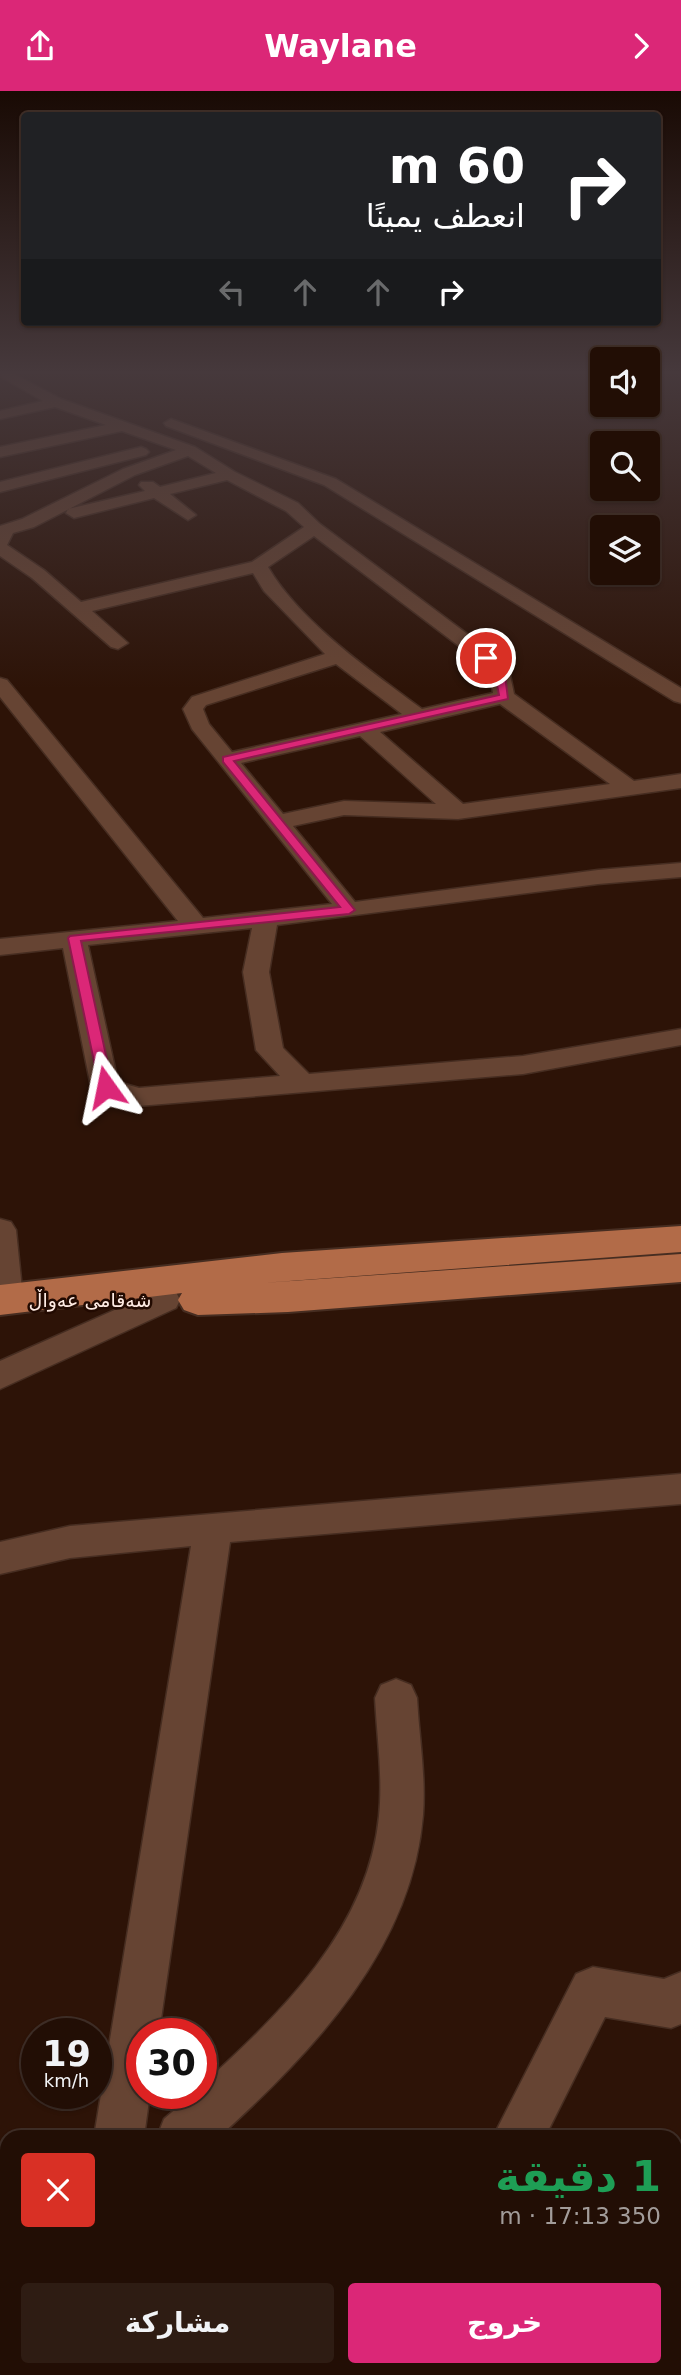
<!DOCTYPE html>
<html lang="ar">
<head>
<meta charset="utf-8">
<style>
  :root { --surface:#220e05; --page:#2e1c13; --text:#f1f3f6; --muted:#a29c9a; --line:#3f2e27; --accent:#db2777 }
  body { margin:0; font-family:"DejaVu Sans","Noto Sans Arabic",sans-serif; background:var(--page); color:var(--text); direction:rtl; height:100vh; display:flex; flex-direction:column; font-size:26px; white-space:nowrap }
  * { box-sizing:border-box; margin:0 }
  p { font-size:23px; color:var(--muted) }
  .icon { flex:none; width:38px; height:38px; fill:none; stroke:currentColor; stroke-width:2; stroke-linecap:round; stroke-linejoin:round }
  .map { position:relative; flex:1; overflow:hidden; direction:ltr }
  .details { position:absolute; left:0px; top:2039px; width:682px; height:247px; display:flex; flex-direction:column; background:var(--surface); border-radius:21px 21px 0 0; box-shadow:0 2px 5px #0004,0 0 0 2px var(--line); direction:rtl }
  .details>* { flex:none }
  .banner { position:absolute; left:21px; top:21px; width:640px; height:214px; border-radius:7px; box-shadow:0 2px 5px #0004,0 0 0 2px var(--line); direction:rtl; background:#202124; color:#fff; overflow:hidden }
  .buttons { position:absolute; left:590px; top:256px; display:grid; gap:14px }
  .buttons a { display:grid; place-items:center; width:70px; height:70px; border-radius:7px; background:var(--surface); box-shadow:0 2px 5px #0004,0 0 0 2px var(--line); font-size:35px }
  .speed { position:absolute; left:21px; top:1927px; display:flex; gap:14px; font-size:35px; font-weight:700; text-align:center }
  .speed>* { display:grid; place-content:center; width:91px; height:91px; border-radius:50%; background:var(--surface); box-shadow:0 2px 5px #0004,0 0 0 2px var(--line); line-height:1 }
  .speed small { font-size:18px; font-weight:400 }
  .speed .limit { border:10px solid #d22; background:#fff; color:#111 }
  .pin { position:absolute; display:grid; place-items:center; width:60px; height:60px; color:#fff; margin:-30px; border:4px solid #fff; border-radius:50%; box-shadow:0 2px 7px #0007 }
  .me { position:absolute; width:77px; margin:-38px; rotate:348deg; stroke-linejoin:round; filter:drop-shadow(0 0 5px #0008) }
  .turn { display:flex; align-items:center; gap:24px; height:147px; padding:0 21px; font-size:32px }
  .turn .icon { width:91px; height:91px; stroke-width:2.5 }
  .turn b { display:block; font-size:49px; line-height:60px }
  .lanes { display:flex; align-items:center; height:66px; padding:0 21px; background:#0003; justify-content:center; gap:35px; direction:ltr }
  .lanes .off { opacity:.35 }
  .round { display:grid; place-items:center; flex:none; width:74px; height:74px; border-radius:7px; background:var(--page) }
  .overview { display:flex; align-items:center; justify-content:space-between; height:119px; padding:0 21px }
  h1 { font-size:42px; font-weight:700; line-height:52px; color:#1e9e55 }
  .button { display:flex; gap:14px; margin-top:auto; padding:14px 21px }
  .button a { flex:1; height:80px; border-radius:7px; background:var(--accent); color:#fff; font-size:28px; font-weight:700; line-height:80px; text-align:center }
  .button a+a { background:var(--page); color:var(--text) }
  header { display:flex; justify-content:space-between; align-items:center; height:91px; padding:0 21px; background:var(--accent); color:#fff; font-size:32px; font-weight:700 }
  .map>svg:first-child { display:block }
</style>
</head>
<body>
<header><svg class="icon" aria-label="forward" viewBox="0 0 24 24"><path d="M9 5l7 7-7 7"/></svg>Waylane<svg class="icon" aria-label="share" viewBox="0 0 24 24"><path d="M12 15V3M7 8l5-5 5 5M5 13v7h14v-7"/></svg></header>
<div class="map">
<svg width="681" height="2284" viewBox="0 0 681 2284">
  <rect width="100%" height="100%" fill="#2d1307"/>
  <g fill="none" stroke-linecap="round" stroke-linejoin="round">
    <defs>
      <g id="minor">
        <path d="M8,280L61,308L195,356L235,381L298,412L320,433L494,563L510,584L514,603L634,690L681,683V697L458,728L344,724L293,735L355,811L598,779L681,772V786L598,793L277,834L269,881L283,957L309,983L523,965L681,938V954L523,983L138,1015L95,1002L91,996L63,857L0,864V848L178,830L0,606V587L7,589L203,827L332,813L192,638L183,618L192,606L325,563L264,500L253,482L92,520L128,552L118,558L111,556L32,487L0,465V435L22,428L123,378L176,359L122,340L0,366V356L106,334L55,316L0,328V320L43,310L3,287L1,284ZM188,365L216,382L160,396L153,391H141L139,394L145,400L68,418L66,422L74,427L154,407L188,429L196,424L170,403L227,389L286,420L304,436L252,471L81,511L44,479L7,454L13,442L34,436L135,384ZM314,445L480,571L490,584L493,602L422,618C372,581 300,531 268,476ZM336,573L402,623L232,661L209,633L203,618L206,614ZM500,613L610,693L463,713L380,641ZM360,645L436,713L344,710L283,723L241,672ZM252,837L243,881L256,959L280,985L139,997L118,991L88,854Z"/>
        <polygon points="171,328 336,388 681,597 681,612 674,610 324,394 166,335 164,332"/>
        <polygon points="141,356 146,358 149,361 146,364 0,401 0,391"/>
        <polygon points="0,1128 11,1131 16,1139 23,1208 19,1216 7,1220 0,1218"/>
        <polygon points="164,1197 176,1201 180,1209 176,1217 0,1298 0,1270"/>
        <polygon points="681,1383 681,1413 230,1451 159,1942 142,1942 142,2002 150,2002 144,2046 94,2046 191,1455 70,1467 0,1483 0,1451 70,1435"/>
        <path d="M396,1588L411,1594L417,1607C419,1646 426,1685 423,1724C412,1858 313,1960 219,2046H157L164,2028L194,2002H201V1995C281,1922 368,1839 379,1725C383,1686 377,1646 375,1607L381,1594Z"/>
        <polygon points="593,1876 664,1888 681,1881 681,1933 671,1937 605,1926 545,2046 493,2046 576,1883"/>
        <polygon points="0,2226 7,2228 7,2278 41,2278 39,2284 0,2284"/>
        <polygon points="369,2278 424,2278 423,2284 367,2284"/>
      </g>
      <polygon id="major" points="681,1135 681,1161 262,1192 681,1163 681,1191 288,1221 198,1224 184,1219 178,1209 182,1202 0,1224 0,1194 282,1162"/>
    </defs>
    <use href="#minor" stroke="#462d21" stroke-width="3"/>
    <use href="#major" stroke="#462d21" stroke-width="4"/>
    <use href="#minor" fill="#643" fill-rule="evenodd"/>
    <use href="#major" fill="#b26b48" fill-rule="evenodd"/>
  </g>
  <linearGradient id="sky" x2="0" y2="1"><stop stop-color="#190a04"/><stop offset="0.47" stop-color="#46393c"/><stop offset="1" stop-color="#46393c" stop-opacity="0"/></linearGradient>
  <rect width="681" height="598" fill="url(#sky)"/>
  <polygon fill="#db2777" stroke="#8e194d" stroke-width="2" points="486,564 505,584 508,608 234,670 355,819 349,823 81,850 113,996 111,999 100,999 68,847 70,845 340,816 223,671 223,666 499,604 495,584 482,567"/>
  <g text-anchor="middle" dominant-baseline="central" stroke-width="5" stroke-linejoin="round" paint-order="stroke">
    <g font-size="19" fill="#feebe3" stroke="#220a01">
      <text x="90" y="1209">شەقامی عەواڵ</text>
    </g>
  </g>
</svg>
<div class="buttons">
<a><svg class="icon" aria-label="sound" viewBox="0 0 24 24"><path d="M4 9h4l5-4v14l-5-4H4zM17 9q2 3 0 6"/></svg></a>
<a><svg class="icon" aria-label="search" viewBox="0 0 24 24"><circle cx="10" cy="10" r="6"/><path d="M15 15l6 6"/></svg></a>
<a><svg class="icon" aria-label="layers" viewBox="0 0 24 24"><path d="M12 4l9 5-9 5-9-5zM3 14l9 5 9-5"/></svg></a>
</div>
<div class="speed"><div>19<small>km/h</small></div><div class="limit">30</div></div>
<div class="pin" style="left:486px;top:567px;background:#d93025"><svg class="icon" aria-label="arrive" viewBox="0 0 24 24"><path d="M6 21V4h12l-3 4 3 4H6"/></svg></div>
<svg class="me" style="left:106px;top:996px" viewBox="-20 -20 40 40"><path d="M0-17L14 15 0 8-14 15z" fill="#db2777" stroke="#fff" stroke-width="4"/></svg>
<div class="banner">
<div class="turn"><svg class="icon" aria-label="right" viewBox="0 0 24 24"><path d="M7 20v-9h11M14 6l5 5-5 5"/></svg><div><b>60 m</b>انعطف يمينًا</div></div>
<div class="lanes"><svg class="icon off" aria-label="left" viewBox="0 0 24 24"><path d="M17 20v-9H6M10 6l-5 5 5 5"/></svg><svg class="icon off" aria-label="ahead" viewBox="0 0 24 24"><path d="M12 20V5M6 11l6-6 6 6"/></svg><svg class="icon off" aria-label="ahead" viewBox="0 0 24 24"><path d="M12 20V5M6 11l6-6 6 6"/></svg><svg class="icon" aria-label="right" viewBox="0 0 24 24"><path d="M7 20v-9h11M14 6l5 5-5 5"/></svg></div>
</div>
<section class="details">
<div class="overview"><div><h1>1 دقيقة</h1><p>350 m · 17:13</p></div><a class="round" style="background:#d93025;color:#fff"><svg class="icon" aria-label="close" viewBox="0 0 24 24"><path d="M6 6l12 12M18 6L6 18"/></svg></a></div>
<div class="button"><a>خروج</a><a>مشاركة</a></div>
</section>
</div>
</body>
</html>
